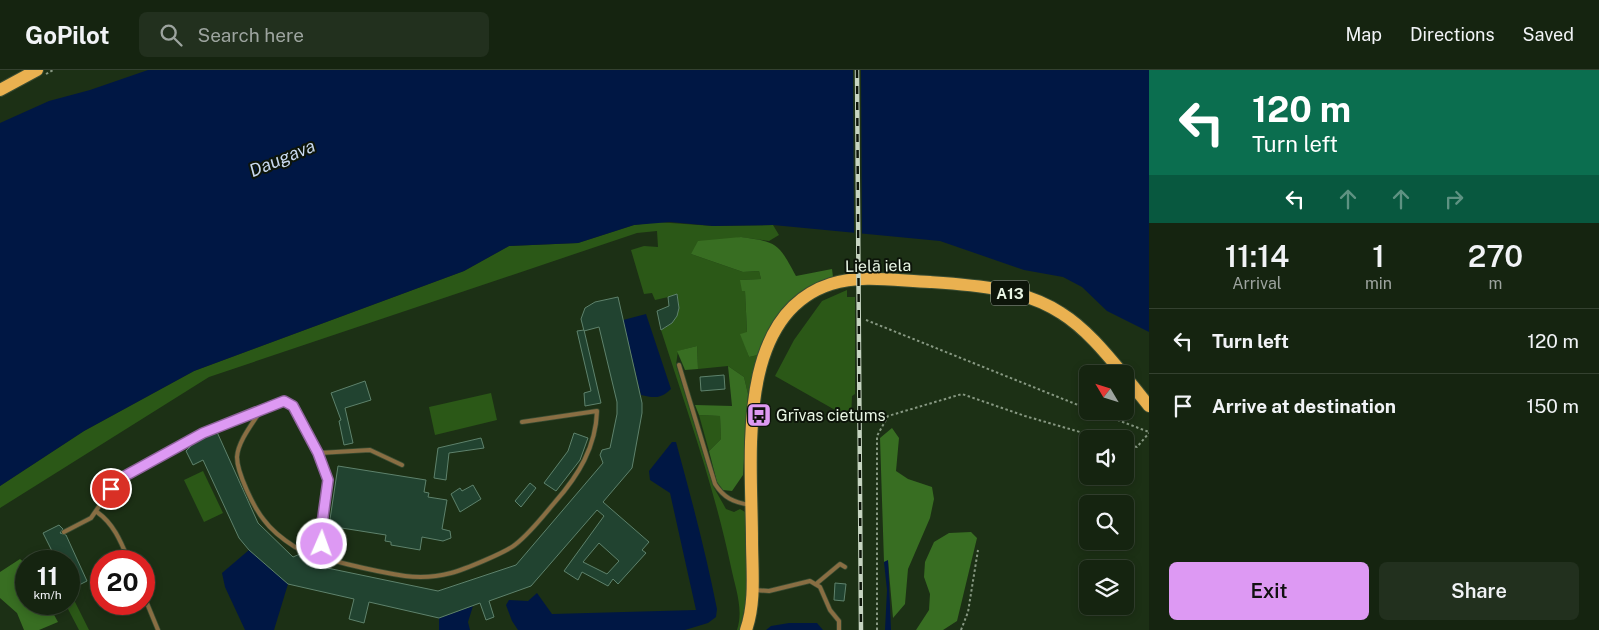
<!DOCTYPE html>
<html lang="en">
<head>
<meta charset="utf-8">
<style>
  :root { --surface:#152410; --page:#22301e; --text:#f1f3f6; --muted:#9da49f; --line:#344130; --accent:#dd99f3 }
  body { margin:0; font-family:"Public Sans",sans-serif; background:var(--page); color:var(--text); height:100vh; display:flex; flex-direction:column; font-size:19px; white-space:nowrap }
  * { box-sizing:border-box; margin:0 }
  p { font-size:16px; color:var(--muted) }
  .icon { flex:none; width:28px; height:28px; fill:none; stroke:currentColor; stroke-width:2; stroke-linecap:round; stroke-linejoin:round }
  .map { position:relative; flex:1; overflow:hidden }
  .sheet { display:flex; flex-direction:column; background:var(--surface); width:450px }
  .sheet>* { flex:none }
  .hud { background:#0b6e4f; color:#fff; overflow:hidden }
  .needle { width:32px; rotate:308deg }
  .tools { position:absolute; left:1079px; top:295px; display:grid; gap:10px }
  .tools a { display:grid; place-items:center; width:55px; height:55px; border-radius:8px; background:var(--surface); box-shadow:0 2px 8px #0003,0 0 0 1px var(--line); font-size:25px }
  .speed { position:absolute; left:15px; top:480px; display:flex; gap:10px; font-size:25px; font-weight:700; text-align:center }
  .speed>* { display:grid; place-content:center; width:65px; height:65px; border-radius:50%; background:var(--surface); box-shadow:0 2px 8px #0003,0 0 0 1px var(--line); line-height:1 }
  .speed small { font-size:12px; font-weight:400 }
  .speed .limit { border:8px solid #d22; background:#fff; color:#111 }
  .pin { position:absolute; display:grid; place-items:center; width:42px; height:42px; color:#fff; margin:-21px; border:2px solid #fff; border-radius:50%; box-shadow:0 1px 5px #0007 }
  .me { position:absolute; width:55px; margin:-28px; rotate:2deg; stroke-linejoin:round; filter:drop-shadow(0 0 4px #0008) }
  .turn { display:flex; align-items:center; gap:18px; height:105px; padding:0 20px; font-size:22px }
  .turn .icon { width:65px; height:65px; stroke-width:2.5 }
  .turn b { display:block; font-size:35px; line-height:42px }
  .lanes { display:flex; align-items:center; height:48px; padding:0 20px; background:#0003; justify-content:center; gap:25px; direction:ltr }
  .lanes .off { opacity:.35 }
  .eta { display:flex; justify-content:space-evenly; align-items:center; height:85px; text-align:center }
  .eta b { font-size:30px; font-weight:600; line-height:35px }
  .action { display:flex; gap:10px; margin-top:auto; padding:10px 20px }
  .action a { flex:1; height:58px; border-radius:8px; background:var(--accent); color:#111; font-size:20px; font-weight:600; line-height:58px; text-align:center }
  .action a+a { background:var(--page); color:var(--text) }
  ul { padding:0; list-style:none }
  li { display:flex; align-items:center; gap:15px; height:65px; padding:0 20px; border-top:1px solid var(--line) }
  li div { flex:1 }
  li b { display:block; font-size:19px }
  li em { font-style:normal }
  header { display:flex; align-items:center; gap:30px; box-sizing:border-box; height:70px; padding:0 25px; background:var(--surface); border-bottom:1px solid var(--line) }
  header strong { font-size:24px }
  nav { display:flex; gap:28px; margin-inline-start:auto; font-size:18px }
  .search { width:350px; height:45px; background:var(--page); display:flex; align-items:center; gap:12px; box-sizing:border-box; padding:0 18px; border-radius:8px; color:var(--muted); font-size:19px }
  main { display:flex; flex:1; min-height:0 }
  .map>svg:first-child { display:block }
</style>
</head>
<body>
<header>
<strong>GoPilot</strong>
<div class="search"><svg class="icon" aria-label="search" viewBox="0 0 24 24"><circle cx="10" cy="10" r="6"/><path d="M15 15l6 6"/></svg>Search here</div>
<nav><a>Map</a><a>Directions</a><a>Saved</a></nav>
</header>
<main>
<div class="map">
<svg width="1149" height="560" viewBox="0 0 1149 560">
  <rect width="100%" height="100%" fill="#1c3015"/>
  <g fill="#2b5817">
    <path d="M657,152L713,156L773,155L779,165L769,171L740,167L691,184L743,202L759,201L761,209L741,210L745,220L747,263L741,264L749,287L758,285L748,324L744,307L728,296L698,299L697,276L678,281L676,295L713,416L726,439L734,442L740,439L745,442L747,526L740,560H737C744,539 735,517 731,497C714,416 686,338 661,260C676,253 681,240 677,225L655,230L652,223L644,224L631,180L644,176L658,177L657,161L637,163L209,307L0,438V416L84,361L194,301L464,201L509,176L578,173L634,155Z"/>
    <polygon points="847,220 847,227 855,227 855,324 852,326 851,349 775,306 794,270 822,231"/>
    <polygon points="491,323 497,350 435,365 429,337"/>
    <polygon points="699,345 720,346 721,369 709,381"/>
    <polygon points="203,401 223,443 204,452 184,410"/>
    <polygon points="69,514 71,519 69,520 89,560 79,560 68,539"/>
  </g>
  <g fill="#386e22">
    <path d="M741,167C778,172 778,173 796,206L832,199L833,207C790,223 777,244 758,285L749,287L740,264L747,262L745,221H742L740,210L761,209L759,201L743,202L691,184L698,171Z"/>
    <polygon points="697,276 698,299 685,300 677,281"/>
    <polygon points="728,296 744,307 748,324 743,405 732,421 723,420 717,412 709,381 721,369 720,346 699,345 695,335 732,336"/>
    <polygon points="892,358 899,368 896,401 908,409 932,417 934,429 930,448 908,499 905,534 893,548 888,491 884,492 880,368"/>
    <polygon points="971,462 977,468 957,551 943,560 916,560 929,540 930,524 924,507 925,492 934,472 949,463"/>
    <polygon points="20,489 26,494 26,534 48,534 58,552 39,560 24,560 17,543 0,528 0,502"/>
  </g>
  <g fill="#001744">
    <polygon points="148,0 1149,0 1149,262 1107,241 1082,217 1063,207 1024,200 940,171 773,155 713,156 670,152 634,155 578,173 509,176 464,201 194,301 84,361 0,416 0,53 49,31 90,20"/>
    <path d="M646,244L671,319C661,329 654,328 641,325L623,250Z"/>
    <path d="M672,372H676C691,427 706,483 717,539L716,547L708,553L685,560H518L512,551L506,535L509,530L528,531L537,523L552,544L696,540L670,423L650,410L649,401Z"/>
    <polygon points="249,480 288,514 274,560 245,560 225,517 222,503"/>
    <polygon points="888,490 891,560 885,560 887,520 884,492"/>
    <polygon points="473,536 468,552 470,560 439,560 439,548"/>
    <polygon points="789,553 817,553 823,560 766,560 771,556"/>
  </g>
  <polygon fill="#1c3015" points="853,0 861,0 862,165 854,164"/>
  <g fill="#214330" stroke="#5e826c" fill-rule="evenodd">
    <polygon points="677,224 679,238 677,246 672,253 661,260 657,241 669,236 668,227"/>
    <path d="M618,227L642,333V343L632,398L603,432L649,472L642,480L646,483L618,514L613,509L608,516L582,502L578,510L564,501L604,446L597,440L531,516L489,531L494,547L486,550L480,533L439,548L369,532L364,553L349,549L354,529L288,514L249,480L239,468L203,390L193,395L186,381L195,372L217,362L258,453L293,487L300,484L305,487L308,494L438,521L516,495L603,393L600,385L602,380L610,378L617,344V332L599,257L584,261L581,249L585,238L595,232ZM599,473L619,491L607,504L583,492Z"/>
    <polygon points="584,260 601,333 585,336 584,323 591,321 577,261"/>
    <polygon points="724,305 725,319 701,321 700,307"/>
    <polygon points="365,311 371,330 345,338 353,373 344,375 339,351 341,350 331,323"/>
    <polygon points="574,363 588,368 580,390 556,421 544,413 568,381"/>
    <polygon points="481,368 484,378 449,383 446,410 434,408 438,378"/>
    <polygon points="338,396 426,410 424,422 429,423 428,427 447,430 442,459 450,461 451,468 443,471 422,467 420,480 391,475 391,472 385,471 386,465 329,456"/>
    <polygon points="530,413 536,418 521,437 515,431"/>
    <polygon points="473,415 481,429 460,442 451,424 460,418 462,421"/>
    <polygon points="59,455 63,459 60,463 66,465 87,511 71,519 69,514 69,491 57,491 43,463"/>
    <polygon points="835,513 846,514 844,531 834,530"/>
  </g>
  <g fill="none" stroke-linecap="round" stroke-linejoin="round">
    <defs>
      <g id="service">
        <path d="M679,295L715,414C724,428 733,432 750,435"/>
        <path d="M261,340C253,353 238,371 237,387C237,403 254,438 264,450C272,461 284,470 295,477C317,489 379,502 405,506C420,508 436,507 451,503C463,500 507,482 516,474C531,462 543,446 555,432C578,406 596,377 597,341L522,352"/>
        <polyline points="319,383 328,410 321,461 323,487"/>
        <path d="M97,442C114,454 121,472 129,491"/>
        <polyline points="64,462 91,448 111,419 123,407 203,363 284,331 293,336 319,383 370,380 402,395"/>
        <polyline points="816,514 840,494 845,497"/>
        <polyline points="754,520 769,521 810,511 820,517 830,540 839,551 839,560"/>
        <polyline points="144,526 158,560"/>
      </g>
      <g id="primary">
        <polyline points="0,20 37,0"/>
        <polyline points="1125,306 1149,336"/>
        <path d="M746,560C756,532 752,499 752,470C752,390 734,245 831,214C861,204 899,211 930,212C974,215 1023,218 1061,243C1085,258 1105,282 1123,304"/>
      </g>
    </defs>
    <use href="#service" stroke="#394c32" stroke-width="5.5"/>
    <use href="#primary" stroke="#394c32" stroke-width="14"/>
    <g stroke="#879882" stroke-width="2" stroke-dasharray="2.5 2.5" stroke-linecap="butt">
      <polyline points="46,4 53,0"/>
      <polyline points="866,250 1088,339"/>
      <polyline points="1094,341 1149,362"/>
      <polyline points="1125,374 1137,377 1149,363"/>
      <polyline points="877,560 877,366 888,346 962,324 1025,346 1104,369"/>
      <polyline points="961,560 968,542 978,480"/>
    </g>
    <use href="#service" stroke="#896e43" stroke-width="4"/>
    <use href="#primary" stroke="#eab150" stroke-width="12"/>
    <defs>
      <polyline id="rail" points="857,0 861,560"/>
    </defs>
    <use href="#rail" stroke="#c6d4c1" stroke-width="4.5"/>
    <use href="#rail" stroke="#0d150a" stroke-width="2.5" stroke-dasharray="8" stroke-linecap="butt"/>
  </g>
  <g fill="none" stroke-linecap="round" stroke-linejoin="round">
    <defs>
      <polyline id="route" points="111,419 123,407 203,363 284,331 293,336 318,383 328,410 321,461 322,474"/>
    </defs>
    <use href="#route" stroke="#90639e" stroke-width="12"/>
    <use href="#route" stroke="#dd99f3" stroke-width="9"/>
  </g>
  <defs>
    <symbol id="bus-square" viewBox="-11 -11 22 22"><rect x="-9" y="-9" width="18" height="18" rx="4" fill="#dd99f3" stroke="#0d150a"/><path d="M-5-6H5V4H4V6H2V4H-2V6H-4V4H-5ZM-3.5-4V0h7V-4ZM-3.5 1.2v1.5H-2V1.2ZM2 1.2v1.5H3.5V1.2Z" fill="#111"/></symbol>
  </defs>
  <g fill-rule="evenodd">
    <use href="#bus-square" x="745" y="331" width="28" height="28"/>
  </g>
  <g text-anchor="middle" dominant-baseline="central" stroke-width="4" stroke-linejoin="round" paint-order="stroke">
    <rect fill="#0d150a" stroke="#a7b2a3" stroke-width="1" x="991" y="210.5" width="38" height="25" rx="4"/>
    <g font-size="15" font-weight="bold" fill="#e9f6e5">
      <text x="1010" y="223">A13</text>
    </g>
    <g font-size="16" fill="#e9f6e5" stroke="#0d150a">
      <text transform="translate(878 196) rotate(-1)">Lielā iela</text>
    </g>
    <g font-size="16" fill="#e9f6e5" stroke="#0d150a" text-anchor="start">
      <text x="776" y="345">Grīvas cietums</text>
    </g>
    <g font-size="18" font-style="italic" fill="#c8d8ef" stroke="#0d150a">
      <text transform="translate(282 88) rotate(-23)">Daugava</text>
    </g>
  </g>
</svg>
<div class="tools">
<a><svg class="needle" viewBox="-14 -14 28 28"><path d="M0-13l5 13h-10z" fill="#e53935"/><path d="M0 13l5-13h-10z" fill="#9da49f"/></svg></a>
<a><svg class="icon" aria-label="sound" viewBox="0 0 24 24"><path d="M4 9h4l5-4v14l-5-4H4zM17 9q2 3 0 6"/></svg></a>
<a><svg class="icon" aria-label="search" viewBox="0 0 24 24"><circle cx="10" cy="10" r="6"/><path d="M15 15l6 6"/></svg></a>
<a><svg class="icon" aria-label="layers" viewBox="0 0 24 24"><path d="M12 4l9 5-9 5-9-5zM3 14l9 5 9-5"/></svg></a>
</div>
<div class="speed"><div>11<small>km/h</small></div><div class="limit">20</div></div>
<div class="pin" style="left:111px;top:419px;background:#d93025"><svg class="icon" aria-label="arrive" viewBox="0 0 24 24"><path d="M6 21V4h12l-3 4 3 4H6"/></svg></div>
<svg class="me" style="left:322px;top:474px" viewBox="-20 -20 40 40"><circle r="17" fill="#dd99f3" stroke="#fff" stroke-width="3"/><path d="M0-11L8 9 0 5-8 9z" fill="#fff"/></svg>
</div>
<section class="sheet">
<div class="hud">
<div class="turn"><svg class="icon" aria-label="left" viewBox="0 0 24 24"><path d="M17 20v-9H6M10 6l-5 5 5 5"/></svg><div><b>120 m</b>Turn left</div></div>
<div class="lanes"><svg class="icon" aria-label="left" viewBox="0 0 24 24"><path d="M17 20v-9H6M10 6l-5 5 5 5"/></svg><svg class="icon off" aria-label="ahead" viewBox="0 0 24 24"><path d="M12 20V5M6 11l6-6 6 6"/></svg><svg class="icon off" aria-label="ahead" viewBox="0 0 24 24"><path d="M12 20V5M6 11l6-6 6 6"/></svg><svg class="icon off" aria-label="right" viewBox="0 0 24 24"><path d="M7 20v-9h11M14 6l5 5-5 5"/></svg></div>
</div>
<div class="eta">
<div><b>11:14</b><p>Arrival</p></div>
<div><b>1</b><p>min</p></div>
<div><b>270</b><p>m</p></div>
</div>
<ul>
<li><svg class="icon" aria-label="left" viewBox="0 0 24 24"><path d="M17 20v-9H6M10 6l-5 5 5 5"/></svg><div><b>Turn left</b></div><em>120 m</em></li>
<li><svg class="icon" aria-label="arrive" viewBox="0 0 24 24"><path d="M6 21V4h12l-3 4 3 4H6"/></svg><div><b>Arrive at destination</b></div><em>150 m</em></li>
</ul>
<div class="action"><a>Exit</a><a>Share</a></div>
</section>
</main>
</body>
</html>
